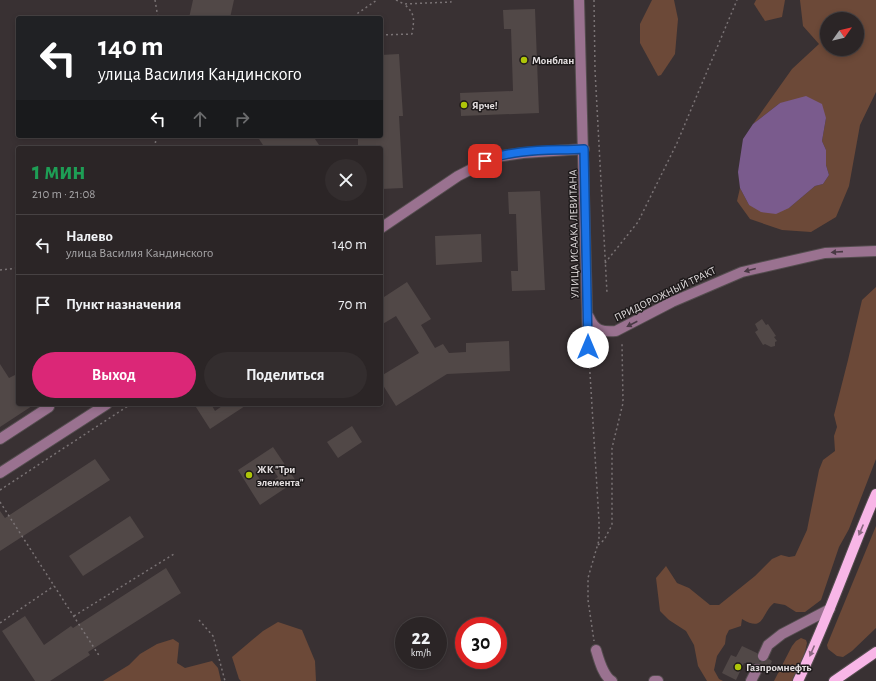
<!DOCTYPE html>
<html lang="ru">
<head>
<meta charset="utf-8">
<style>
  :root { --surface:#2b2526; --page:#332d2e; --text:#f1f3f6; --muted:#a6a5a7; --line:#474243; --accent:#db2777 }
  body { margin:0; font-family:"Alegreya Sans",sans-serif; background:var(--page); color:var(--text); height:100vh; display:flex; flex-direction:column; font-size:15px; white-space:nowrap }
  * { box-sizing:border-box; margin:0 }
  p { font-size:13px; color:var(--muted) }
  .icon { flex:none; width:22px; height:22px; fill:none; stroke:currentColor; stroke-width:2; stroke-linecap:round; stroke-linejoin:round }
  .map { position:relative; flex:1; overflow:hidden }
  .drawer { position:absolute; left:16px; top:146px; width:367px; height:260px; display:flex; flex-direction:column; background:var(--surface); border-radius:4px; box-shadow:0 2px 6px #0003,0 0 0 1px var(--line) }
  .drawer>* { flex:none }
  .guide { position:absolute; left:16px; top:16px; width:367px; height:122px; border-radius:4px; box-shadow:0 2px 6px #0003,0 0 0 1px var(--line); background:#202124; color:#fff; overflow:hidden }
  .needle { width:26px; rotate:56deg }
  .buttons { position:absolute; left:820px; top:12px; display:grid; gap:8px }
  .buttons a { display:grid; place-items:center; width:44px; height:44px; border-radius:50%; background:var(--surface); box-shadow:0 2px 6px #0003,0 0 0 1px var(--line); font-size:20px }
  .speed { position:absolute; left:395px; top:617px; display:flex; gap:8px; font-size:20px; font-weight:700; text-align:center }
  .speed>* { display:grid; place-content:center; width:52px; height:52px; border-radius:50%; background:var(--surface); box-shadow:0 2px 6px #0003,0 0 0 1px var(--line); line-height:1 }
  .speed small { font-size:10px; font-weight:400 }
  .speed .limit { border:6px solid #d22; background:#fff; color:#111 }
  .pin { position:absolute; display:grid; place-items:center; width:34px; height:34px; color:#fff; margin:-17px; border-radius:8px; box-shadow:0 2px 6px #0006 }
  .me { position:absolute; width:44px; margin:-22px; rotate:0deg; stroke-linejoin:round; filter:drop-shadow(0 0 3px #0008) }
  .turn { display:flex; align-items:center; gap:14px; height:84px; padding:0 16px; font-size:18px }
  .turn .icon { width:52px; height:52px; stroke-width:2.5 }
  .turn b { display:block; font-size:28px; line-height:34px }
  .lanes { display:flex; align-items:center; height:38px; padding:0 16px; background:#0003; justify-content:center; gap:20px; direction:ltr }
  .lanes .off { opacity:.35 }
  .round { display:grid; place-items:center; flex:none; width:42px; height:42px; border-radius:21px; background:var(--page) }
  .overview { display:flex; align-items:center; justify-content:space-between; height:68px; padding:0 16px }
  h1 { font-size:24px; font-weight:700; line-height:30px; color:#1e9e55 }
  .button { display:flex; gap:8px; margin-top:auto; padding:8px 16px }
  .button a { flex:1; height:46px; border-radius:24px; background:var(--accent); color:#fff; font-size:16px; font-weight:700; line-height:46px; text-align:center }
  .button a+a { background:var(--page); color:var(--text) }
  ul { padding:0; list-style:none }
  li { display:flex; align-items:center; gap:12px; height:60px; padding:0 16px; border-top:1px solid var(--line) }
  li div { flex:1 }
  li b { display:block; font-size:15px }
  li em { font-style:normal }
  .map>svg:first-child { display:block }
</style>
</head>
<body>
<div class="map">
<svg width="876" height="681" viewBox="0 0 876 681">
  <rect width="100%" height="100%" fill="#393133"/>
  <g fill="#6c4938" fill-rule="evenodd">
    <polygon points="652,0 674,0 678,19 675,54 661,75 658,76 640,43 640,24"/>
    <polygon points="756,0 785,0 782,17 765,21 754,4"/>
    <path d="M800,0H876V92L860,125L849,186L836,217L811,232L782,230L750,219L737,201L740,188L749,205L789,208L815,186L823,184L829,175L826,165V150L822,141L826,118L780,103L753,124L792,69L819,44L803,26ZM827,19H857V49H827Z"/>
    <path d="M876,287V459L849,529L839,547L821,600L805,612H796L785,605L774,603C761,613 765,633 742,619L741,626L729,630L726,636L725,644L717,656L714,670L719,679L723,681H707L698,666L694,645L686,631L669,620L660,611L656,578L666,566L677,583L689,588L710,605H719L755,576L772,559L781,555L789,557L795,556L807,530L819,470L823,460L835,451L834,436L837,427L834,415L848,360L862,300Z"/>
    <polygon points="876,526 876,628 852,651 843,657 837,656 828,649 827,645"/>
    <polygon points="278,622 302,630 315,661 316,681 241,681 239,679 232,657 263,631"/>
    <polygon points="801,638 806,640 807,643 804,656 792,681 774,681 792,646 796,641"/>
    <polygon points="173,639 179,643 177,663 185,668 212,661 218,668 221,681 103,681 129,665 140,654 157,644"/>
  </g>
  <polygon fill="#7a5b8d" points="806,96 822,104 826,118 822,141 826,150 826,165 829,175 823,184 815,186 789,208 776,214 761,212 749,205 740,188 738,172 743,139 753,124 780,103"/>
  <g fill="#514847" fill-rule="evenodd">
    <polygon points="193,0 234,0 230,18 189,18"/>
    <polygon points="535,9 539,113 461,116 460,93 513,91 511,29 504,29 503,10"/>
    <polygon points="399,54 403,116 399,116 403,188 381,189 381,148 358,148 358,136 381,136 381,55"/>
    <polygon points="257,136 313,136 321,148 265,148"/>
    <polygon points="540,191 545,290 512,291 511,271 518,271 516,214 509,214 508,192"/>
    <polygon points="481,234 482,262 436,265 435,236"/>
    <polygon points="407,282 431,319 421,325 435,348 443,344 449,353 466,352 466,343 509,341 510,371 447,374 396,406 381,382 381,376 419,353 396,316 381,325 381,299"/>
    <polygon points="762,319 766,325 768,324 776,336 774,337 777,341 775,342 775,346 771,347 765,344 763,345 755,332 758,330 755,324"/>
    <polygon points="0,364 9,378 15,375 18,380 18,404 35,404 0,427"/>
    <polygon points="194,404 211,404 215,411 225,404 248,404 210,429"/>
    <polygon points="352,426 362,442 338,458 327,442"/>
    <path d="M273,447L296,481L260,505L238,470ZM270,465L278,477L265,486L256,474Z"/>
    <polygon points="95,459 110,480 0,551 0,511 5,518"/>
    <polygon points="130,516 144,537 83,576 69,556"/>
    <polygon points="166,568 181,593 88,652 90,655 50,681 35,681 2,631 25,616 44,645 71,626 73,628"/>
    <polygon points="742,646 757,653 757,657 760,662 764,662 769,659 772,661 766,674 763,672 762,665 757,663 754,663 751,666 744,663 736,680 722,673 731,655 736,657"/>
  </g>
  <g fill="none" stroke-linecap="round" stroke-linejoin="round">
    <defs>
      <g id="minor">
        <polyline points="579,0 588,347"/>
        <polyline points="381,228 458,176 495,157 523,153 584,149"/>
        <path d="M589,317C595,331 602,332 616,331L672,302L742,272L825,253L876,251"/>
        <polyline points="0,439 49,407"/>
        <polyline points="0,473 107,404"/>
        <path d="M596,650C599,660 603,676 612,681"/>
        <polyline points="763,656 768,645 782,634 830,609"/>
        <polyline points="654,681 658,681"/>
        <polyline points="751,681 757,669"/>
      </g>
      <g id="major">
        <path d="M798,681C828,620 849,556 876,494"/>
        <polyline points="834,681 876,652"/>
      </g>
    </defs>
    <use href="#minor" stroke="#544d4f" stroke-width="12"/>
    <use href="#major" stroke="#544d4f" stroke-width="12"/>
    <g stroke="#7a7375" stroke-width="1.5" stroke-dasharray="2 3" stroke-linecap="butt">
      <polyline points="155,0 158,18"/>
      <polyline points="396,0 404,4 451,2 450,0"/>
      <polyline points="594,0 595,70 607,293"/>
      <polyline points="355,18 358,13 377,0"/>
      <path d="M381,35L412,34C414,20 416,14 404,4"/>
      <polyline points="155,148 156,136"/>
      <polyline points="605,263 638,222 677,143 737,0"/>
      <polyline points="0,270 18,268"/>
      <polyline points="589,357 599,521 599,540 588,578 588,600 594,641"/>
      <polyline points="0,490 131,404"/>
      <polyline points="0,502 100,657"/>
      <polyline points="598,545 604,540 612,525 612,448 623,403 622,343"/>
      <polyline points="74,616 174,554"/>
      <polyline points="199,620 213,636 225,681"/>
      <polyline points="0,623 54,586"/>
    </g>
    <use href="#minor" stroke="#9a7290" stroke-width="10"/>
    <use href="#major" stroke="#f8b6e7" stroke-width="10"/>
  </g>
  <defs><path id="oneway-solid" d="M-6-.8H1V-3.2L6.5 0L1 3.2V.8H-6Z"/></defs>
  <g fill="#493944">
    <use href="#oneway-solid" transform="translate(837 252) rotate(176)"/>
    <use href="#oneway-solid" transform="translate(750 270) rotate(165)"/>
    <use href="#oneway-solid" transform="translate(632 324) rotate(153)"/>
  </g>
  <g fill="#8b6881">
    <use href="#oneway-solid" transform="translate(861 530) rotate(113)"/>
    <use href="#oneway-solid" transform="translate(812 651) rotate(114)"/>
  </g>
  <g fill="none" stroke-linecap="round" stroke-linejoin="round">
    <defs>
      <path id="route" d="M485,161C515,148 552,151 584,149L588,347"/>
    </defs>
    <use href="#route" stroke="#114b97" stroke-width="10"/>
    <use href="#route" stroke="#1a73e8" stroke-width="7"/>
  </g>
  <g fill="#aec509" stroke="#1e1a1b" stroke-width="1.5">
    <circle cx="524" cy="60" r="4"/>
    <circle cx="464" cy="105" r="4"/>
    <circle cx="249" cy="475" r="4"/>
    <circle cx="738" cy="667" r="4"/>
  </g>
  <g text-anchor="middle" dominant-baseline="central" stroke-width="3" stroke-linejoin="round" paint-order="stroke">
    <g font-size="11" font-weight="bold" fill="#e3dedf" stroke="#1e1a1b" text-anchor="start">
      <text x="532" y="60">Монблан</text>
      <text x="472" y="105">Ярче!</text>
      <text x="257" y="469">ЖК "Три<tspan x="257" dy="13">элемента"</tspan></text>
      <text x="746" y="667">Газпромнефть</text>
    </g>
    <g font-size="11" fill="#e3dedf" stroke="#1e1a1b">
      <text transform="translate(574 234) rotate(-91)">УЛИЦА ИСААКА ЛЕВИТАНА</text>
      <text transform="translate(665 294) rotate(-26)">ПРИДОРОЖНЫЙ ТРАКТ</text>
    </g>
  </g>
</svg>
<div class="buttons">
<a><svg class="needle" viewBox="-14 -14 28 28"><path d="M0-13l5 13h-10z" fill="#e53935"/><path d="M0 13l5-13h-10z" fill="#a6a5a7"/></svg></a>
</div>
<div class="speed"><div>22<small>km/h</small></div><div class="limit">30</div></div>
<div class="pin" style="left:485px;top:161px;background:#d93025"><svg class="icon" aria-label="arrive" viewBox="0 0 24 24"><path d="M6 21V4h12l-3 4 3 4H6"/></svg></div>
<svg class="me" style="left:588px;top:347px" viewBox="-20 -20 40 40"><circle r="19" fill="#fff"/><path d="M0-13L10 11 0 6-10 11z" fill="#1a73e8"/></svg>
<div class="guide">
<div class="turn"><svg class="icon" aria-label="left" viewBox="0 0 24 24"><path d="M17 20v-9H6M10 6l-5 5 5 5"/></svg><div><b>140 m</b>улица Василия Кандинского</div></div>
<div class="lanes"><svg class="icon" aria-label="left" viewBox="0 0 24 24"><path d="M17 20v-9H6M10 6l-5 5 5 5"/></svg><svg class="icon off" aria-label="ahead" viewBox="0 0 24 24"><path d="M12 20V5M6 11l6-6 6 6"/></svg><svg class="icon off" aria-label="right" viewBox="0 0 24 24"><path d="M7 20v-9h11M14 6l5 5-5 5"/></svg></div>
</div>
<section class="drawer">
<div class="overview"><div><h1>1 мин</h1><p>210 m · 21:08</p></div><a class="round"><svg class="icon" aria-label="close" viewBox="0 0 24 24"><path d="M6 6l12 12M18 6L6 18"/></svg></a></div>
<ul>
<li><svg class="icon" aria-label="left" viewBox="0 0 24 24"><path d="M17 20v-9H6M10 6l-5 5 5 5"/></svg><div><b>Налево</b><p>улица Василия Кандинского</p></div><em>140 m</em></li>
<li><svg class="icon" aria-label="arrive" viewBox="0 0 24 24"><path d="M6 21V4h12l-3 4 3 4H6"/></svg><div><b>Пункт назначения</b></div><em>70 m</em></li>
</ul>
<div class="button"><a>Выход</a><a>Поделиться</a></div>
</section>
</div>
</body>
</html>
